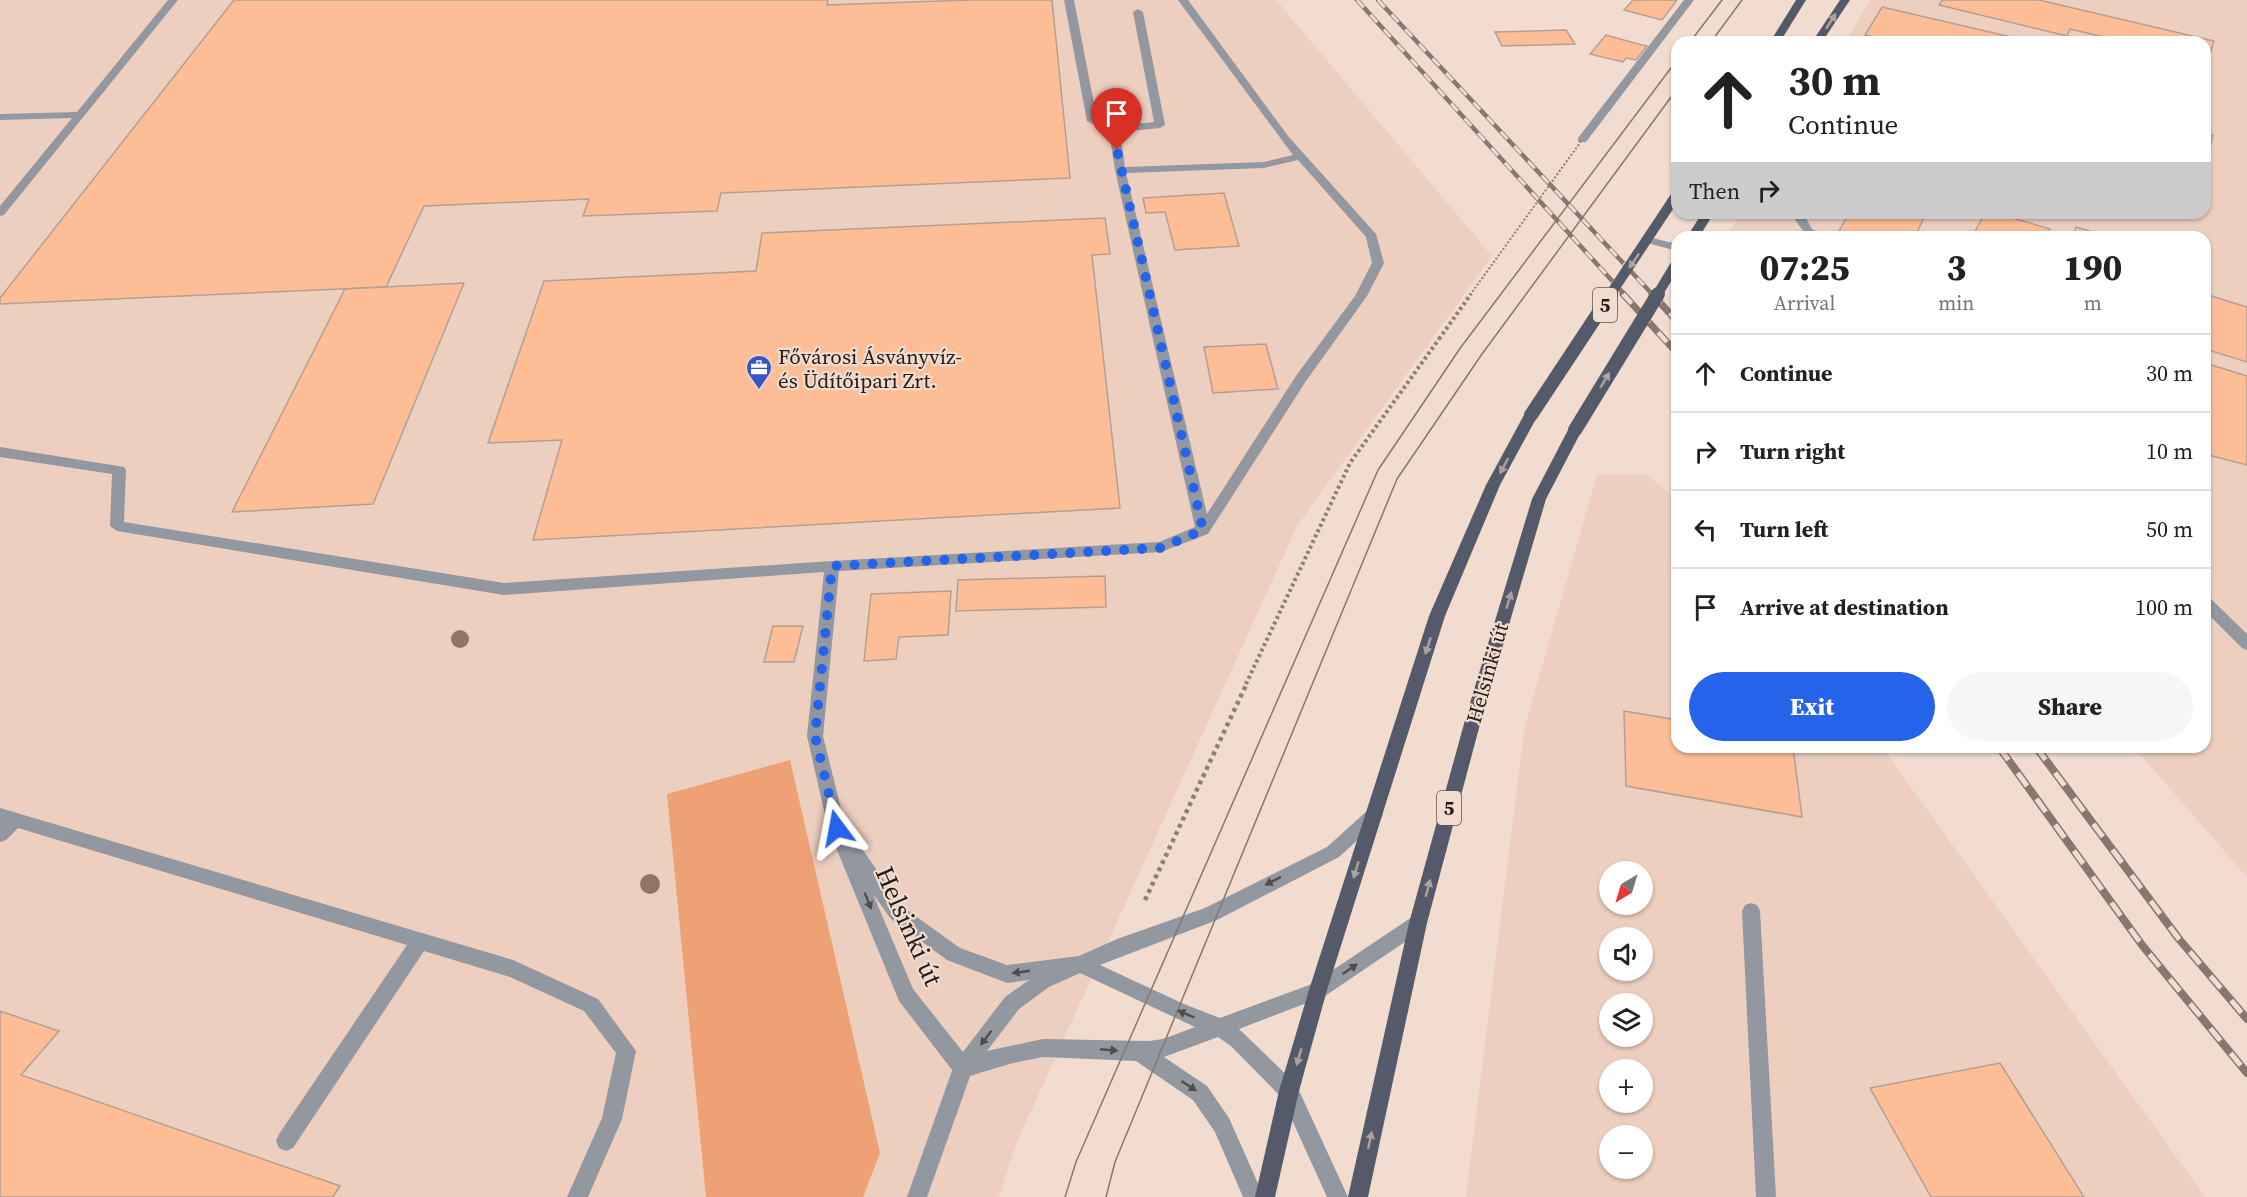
<!DOCTYPE html>
<html lang="en">
<head>
<meta charset="utf-8">
<style>
  :root { --surface:#fff; --page:#f6f6f6; --text:#222; --muted:#767676; --line:#e0e0e0; --accent:#2563eb }
  body { margin:0; font-family:"Source Serif 4",serif; background:var(--page); color:var(--text); height:100vh; display:flex; flex-direction:column; font-size:22px; white-space:nowrap }
  * { box-sizing:border-box; margin:0 }
  p { font-size:20px; color:var(--muted) }
  .icon { flex:none; width:33px; height:33px; fill:none; stroke:currentColor; stroke-width:2; stroke-linecap:round; stroke-linejoin:round }
  .map { position:relative; flex:1; overflow:hidden }
  .drawer { position:absolute; left:1671px; top:231px; width:540px; height:522px; display:flex; flex-direction:column; background:var(--surface); border-radius:18px; box-shadow:0 2px 4px #0004 }
  .drawer>* { flex:none }
  .guide { position:absolute; left:1671px; top:36px; width:540px; height:183px; border-radius:18px; box-shadow:0 2px 4px #0004; background:#fff; color:var(--text); overflow:hidden }
  .needle { width:39px; rotate:218deg }
  .buttons { position:absolute; left:1599px; top:861px; display:grid; gap:12px }
  .buttons a { display:grid; place-items:center; width:54px; height:54px; border-radius:50%; background:var(--surface); box-shadow:0 2px 4px #0004; font-size:30px }
  .pin { position:absolute; display:grid; place-items:center; width:51px; height:51px; color:#fff; margin:-62px -26px; border-radius:50% 50% 50% 0; rotate:-45deg; box-shadow:0 0 6px #0007 }
  .pin .icon { rotate:45deg }
  .me { position:absolute; width:66px; margin:-33px; rotate:347deg; stroke-linejoin:round; filter:drop-shadow(0 0 4px #0008) }
  .turn { display:flex; align-items:center; gap:21px; height:126px; padding:0 18px; font-size:27px }
  .turn .icon { width:78px; height:78px; stroke-width:2.5 }
  .turn b { display:block; font-size:42px; line-height:51px }
  .then { display:flex; align-items:center; height:57px; padding:0 18px; background:#0003; gap:12px; font-size:22px }
  .eta { display:flex; justify-content:space-evenly; align-items:center; height:102px; text-align:center }
  .eta b { font-size:36px; font-weight:800; line-height:42px }
  .cta { display:flex; gap:12px; margin-top:auto; padding:12px 18px }
  .cta a { flex:1; height:69px; border-radius:36px; background:var(--accent); color:#fff; font-size:24px; font-weight:800; line-height:69px; text-align:center }
  .cta a+a { background:var(--page); color:var(--text) }
  ul { padding:0; list-style:none }
  li { display:flex; align-items:center; gap:18px; height:78px; padding:0 18px; border-top:2px solid var(--line) }
  li div { flex:1 }
  li b { display:block; font-size:22px }
  li em { font-style:normal }
  .map>svg:first-child { display:block }
</style>
</head>
<body>
<div class="map">
<svg width="2247" height="1197" viewBox="0 0 2247 1197">
  <rect width="100%" height="100%" fill="#f2dccf"/>
  <g fill="#edcfbf" fill-rule="evenodd">
    <polygon points="0,0 1276,0 1492,256 1297,526 1016,1144 999,1197 0,1197"/>
    <polygon points="1871,0 2247,0 2247,877 2134,747 2205,747 2205,237 1726,237 1741,213 2205,213 2205,42 1845,42"/>
    <path d="M1597,475H1646L1677,498V747H1882L2205,1197H1466L1525,726ZM1610,872H1642V904H1610ZM1610,938H1642V970H1610ZM1610,1004H1642V1036H1610ZM1610,1070H1642V1102H1610ZM1610,1136H1642V1168H1610Z"/>
  </g>
  <polygon fill="#eda174" points="790,760 880,1153 863,1197 706,1197 667,794"/>
  <g fill="#fdbd97" stroke="#b49f93" stroke-width="1.5">
    <polygon points="234,0 828,0 827,5 969,0 1052,0 1070,178 721,193 717,211 583,216 589,199 424,206 386,287 0,304 0,298"/>
    <polygon points="1633,0 1677,0 1662,20 1624,10"/>
    <polygon points="1942,0 2039,0 2214,41 2208,62 2205,61 2205,42 2124,42 2070,29 2067,36 1939,5"/>
    <polygon points="1882,7 2033,42 1893,42 1865,35"/>
    <polygon points="1566,30 1575,44 1502,46 1495,32"/>
    <polygon points="1606,35 1638,44 1647,46 1636,60 1626,58 1623,62 1590,54"/>
    <polygon points="2205,133 2213,135 2205,169"/>
    <polygon points="1224,193 1239,246 1175,250 1165,212 1146,213 1143,198"/>
    <polygon points="1849,213 1926,213 1915,237 1850,237 1838,233"/>
    <polygon points="1985,213 1996,213 2050,229 2047,237 1972,237"/>
    <polygon points="1105,218 1110,254 1092,255 1120,508 533,540 562,440 488,443 544,281 756,271 762,233"/>
    <polygon points="2076,227 2109,237 2072,237"/>
    <polygon points="464,283 373,504 232,512 345,289"/>
    <polygon points="2205,294 2247,307 2247,362 2205,349"/>
    <polygon points="1266,344 1278,389 1213,393 1204,347"/>
    <polygon points="2205,363 2247,376 2247,465 2205,454"/>
    <polygon points="1105,576 1106,607 956,611 958,580"/>
    <polygon points="951,591 948,635 899,637 896,659 864,661 871,594"/>
    <polygon points="773,626 803,626 794,662 764,662"/>
    <polygon points="1624,711 1677,720 1677,747 1793,747 1802,817 1626,786"/>
    <polygon points="0,1011 59,1031 21,1075 340,1186 333,1197 0,1197"/>
    <polygon points="2000,1063 2084,1197 1931,1197 1870,1088"/>
  </g>
  <g fill="none" stroke-linecap="round" stroke-linejoin="round">
    <polyline stroke="#8e7f76" stroke-width="4" stroke-dasharray="3 3" stroke-linecap="butt" points="1246,684 1350,463 1439,339"/>
    <polyline stroke="#8e7f76" stroke-width="4.5" stroke-dasharray="4 4" stroke-linecap="butt" points="1145,900 1247,683"/>
    <g fill="#9397a0" fill-rule="evenodd">
      <polygon points="168,0 178,0 4,215 0,216 0,206 72,118 0,120 0,114 77,112"/>
      <path d="M1064,0H1074L1097,119L1115,126L1154,122L1133,12L1138,9L1143,12L1165,125L1160,128L1120,132L1125,167L1264,162L1293,155L1178,0H1188L1288,136L1376,234L1384,263L1367,296L1306,381L1208,534L1161,552L839,571L823,736L845,825L903,907L960,948L1007,965L1079,956L1117,939L1205,908L1327,847L1368,810L1374,808L1380,810L1383,815L1380,820L1339,857L1217,920L1100,965L1184,1004L1220,1018L1312,984L1412,917L1418,915L1424,917L1427,923L1424,929L1325,996L1239,1029L1296,1084L1348,1197H1327L1282,1098L1231,1046L1218,1037L1164,1057L1207,1086L1229,1118L1264,1197H1243L1215,1132L1193,1100L1136,1061L1043,1057L1013,1063L963,1078L956,1075L899,1001L828,828L807,736L824,572L504,595L117,531L110,526L112,474L0,457V447L124,467L126,470L124,522L504,583L832,561L1159,542L1195,527L1115,170L1109,131L1087,121ZM1298,160L1366,237L1372,263L1355,296L1296,376L1207,514L1126,173L1264,168ZM873,894L891,919L947,960L1007,983L1029,980L1005,997L963,1052L913,989ZM1080,973L1195,1027L1163,1039L1149,1041L1043,1039L987,1051L1019,1009L1049,987Z"/>
      <polygon points="1684,0 1694,0 1586,142 1578,142 1578,138"/>
      <path d="M1791,213H1803L1812,229L1826,237C1803,237 1803,231 1791,213Z"/>
      <polygon points="1648,237 1677,244 1677,251 1644,242 1644,238"/>
      <polygon points="2205,596 2210,598 2247,634 2247,650 2242,648 2205,611"/>
      <polygon points="0,808 513,960 598,999 636,1051 622,1119 588,1197 567,1197 602,1118 616,1053 584,1011 510,977 424,951 293,1148 286,1151 279,1148 276,1141 279,1134 407,945 18,828 6,840 0,842"/>
    </g>
    <g fill="#9397a0" fill-rule="evenodd">
      <polygon points="1751,903 1757,905 1760,911 1776,1197 1756,1197 1742,911 1745,905"/>
      <polygon points="963,1058 970,1061 973,1068 927,1197 907,1197 953,1068 956,1061"/>
    </g>
    <g fill="#545a69" fill-rule="evenodd">
      <polygon points="1796,0 1806,0 1780,42 1770,42"/>
      <polygon points="1840,0 1850,0 1822,42 1812,42"/>
      <polygon points="1702,213 1714,213 1699,237 1687,237"/>
      <polygon points="1531,411 1538,415 1500,485 1445,616 1327,990 1299,1091 1275,1197 1255,1197 1279,1091 1309,990 1429,616 1486,485 1524,415"/>
      <polygon points="1575,426 1582,430 1546,499 1483,713 1427,923 1368,1197 1348,1197 1409,923 1467,713 1532,499 1568,430"/>
    </g>
    <g stroke="#86786f" stroke-width="1.5">
      <polyline points="1690,42 1722,0"/>
      <polyline points="1711,42 1742,0"/>
      <polyline points="1065,1197 1076,1162 1378,470 1461,347 1677,60"/>
      <polyline points="1106,1197 1115,1162 1397,479 1482,354 1677,89"/>
    </g>
    <defs>
      <g id="rail-far2">
        <polyline points="1357,0 1625,295"/>
        <polyline points="1378,0 1653,295"/>
      </g>
      <g id="rail-far1">
        <polyline points="1623,294 1677,353"/>
        <polyline points="1652,294 1677,321"/>
      </g>
      <g id="rail">
        <polyline points="1999,747 2142,945 2247,1073"/>
        <polyline points="2036,747 2179,939 2247,1019"/>
      </g>
    </defs>
    <use href="#rail-far2" stroke="#86786f" stroke-width="4.5"/>
    <use href="#rail-far1" stroke="#86786f" stroke-width="7"/>
    <use href="#rail" stroke="#86786f" stroke-width="8"/>
    <use href="#rail-far2" stroke="#f2dccf" stroke-width="3" stroke-dasharray="10" stroke-linecap="butt"/>
    <use href="#rail-far1" stroke="#f2dccf" stroke-width="4.5" stroke-dasharray="13" stroke-linecap="butt"/>
    <use href="#rail" stroke="#f2dccf" stroke-width="5" stroke-dasharray="16" stroke-linecap="butt"/>
    <polyline stroke="#8e7f76" stroke-width="2" stroke-dasharray="2 2" stroke-linecap="butt" points="1470,295 1582,140"/>
    <polyline stroke="#8e7f76" stroke-width="4" stroke-dasharray="3 3" stroke-linecap="butt" points="1439,339 1471,294"/>
    <g stroke="#545a69" stroke-width="10">
      <polyline points="1610,295 1677,194"/>
      <polyline points="1657,295 1677,262"/>
    </g>
    <g stroke="#545a69" stroke-width="14">
      <polyline points="1531,415 1611,294"/>
      <polyline points="1575,430 1658,294"/>
    </g>
  </g>
  <g fill="#917665">
    <circle cx="460" cy="639" r="9"/>
    <circle cx="650" cy="884" r="10"/>
  </g>
  <defs><path id="oneway-solid" d="M-6-.8H1V-3.2L6.5 0L1 3.2V.8H-6Z" transform="scale(1.5)"/></defs>
  <g fill="#aba2a1">
    <use href="#oneway-solid" transform="translate(1831 21) rotate(-57)"/>
    <use href="#oneway-solid" transform="translate(1634 261) rotate(124)"/>
    <use href="#oneway-solid" transform="translate(1605 380) rotate(-59)"/>
    <use href="#oneway-solid" transform="translate(1504 466) rotate(118)"/>
    <use href="#oneway-solid" transform="translate(1509 600) rotate(-73)"/>
    <use href="#oneway-solid" transform="translate(1428 646) rotate(108)"/>
    <use href="#oneway-solid" transform="translate(1356 870) rotate(107)"/>
    <use href="#oneway-solid" transform="translate(1428 888) rotate(-75)"/>
    <use href="#oneway-solid" transform="translate(1299 1057) rotate(106)"/>
    <use href="#oneway-solid" transform="translate(1370 1140) rotate(-78)"/>
  </g>
  <g fill="#504d4e">
    <use href="#oneway-solid" transform="translate(1273 881) rotate(153)"/>
    <use href="#oneway-solid" transform="translate(868 901) rotate(68)"/>
    <use href="#oneway-solid" transform="translate(1350 969) rotate(-34)"/>
    <use href="#oneway-solid" transform="translate(1021 972) rotate(172)"/>
    <use href="#oneway-solid" transform="translate(1186 1014) rotate(-158)"/>
    <use href="#oneway-solid" transform="translate(986 1038) rotate(127)"/>
    <use href="#oneway-solid" transform="translate(1109 1050) rotate(5)"/>
    <use href="#oneway-solid" transform="translate(1189 1086) rotate(33)"/>
  </g>
  <g fill="none" stroke-linecap="round" stroke-linejoin="round">
    <polyline stroke="#2563eb" stroke-width="10" stroke-dasharray="0 18" points="837,828 815,736 832,566 1161,548 1203,530 1117,150"/>
  </g>
  <defs>
    <symbol id="office-pin" viewBox="-11 -11 22 30"><path d="M0 17L-7.5 6A9.5 9.5 0 1 1 7.5 6Z" fill="#3655c6" stroke="#f2dccf"/><path d="M-6-3h4V-5.5h4V-3h4V5H-6ZM-1-4.5V-3h2v-1.5ZM-6 0V1H6V0Z" fill="#fff"/></symbol>
  </defs>
  <g fill-rule="evenodd">
    <use href="#office-pin" x="744" y="353" width="30" height="40"/>
  </g>
  <g text-anchor="middle" dominant-baseline="central" stroke-width="4.5" stroke-linejoin="round" paint-order="stroke">
    <g fill="#f2dccf" stroke="#62564f" stroke-width="1.5">
      <rect x="1593" y="288" width="24" height="34" rx="4.5"/>
      <rect x="1437" y="791" width="24" height="34" rx="4.5"/>
    </g>
    <g font-size="20" font-weight="bold" fill="#241c18">
      <text x="1605" y="305">5</text>
      <text x="1449" y="808">5</text>
    </g>
    <g font-size="21" fill="#241c18" stroke="#f2dccf" text-anchor="start">
      <text x="778" y="356">Fővárosi Ásványvíz-<tspan x="778" dy="24">és Üdítőipari Zrt.</tspan></text>
    </g>
    <g font-size="21" fill="#241c18" stroke="#f2dccf">
      <text transform="translate(1487 673) rotate(-74)">Helsinki út</text>
    </g>
    <g font-size="26" fill="#241c18" stroke="#f2dccf">
      <text transform="translate(909 926) rotate(66)">Helsinki út</text>
    </g>
  </g>
</svg>
<div class="buttons">
<a><svg class="needle" viewBox="-14 -14 28 28"><path d="M0-13l5 13h-10z" fill="#e53935"/><path d="M0 13l5-13h-10z" fill="#767676"/></svg></a>
<a><svg class="icon" aria-label="sound" viewBox="0 0 24 24"><path d="M4 9h4l5-4v14l-5-4H4zM17 9q2 3 0 6"/></svg></a>
<a><svg class="icon" aria-label="layers" viewBox="0 0 24 24"><path d="M12 4l9 5-9 5-9-5zM3 14l9 5 9-5"/></svg></a>
<a>+</a>
<a>−</a>
</div>
<div class="pin" style="left:1117px;top:150px;background:#d93025"><svg class="icon" aria-label="arrive" viewBox="0 0 24 24"><path d="M6 21V4h12l-3 4 3 4H6"/></svg></div>
<svg class="me" style="left:837px;top:828px" viewBox="-20 -20 40 40"><path d="M0-17L14 15 0 8-14 15z" fill="#2563eb" stroke="#fff" stroke-width="4"/></svg>
<div class="guide">
<div class="turn"><svg class="icon" aria-label="ahead" viewBox="0 0 24 24"><path d="M12 20V5M6 11l6-6 6 6"/></svg><div><b>30 m</b>Continue</div></div>
<div class="then">Then<svg class="icon" aria-label="right" viewBox="0 0 24 24"><path d="M7 20v-9h11M14 6l5 5-5 5"/></svg></div>
</div>
<section class="drawer">
<div class="eta">
<div><b>07:25</b><p>Arrival</p></div>
<div><b>3</b><p>min</p></div>
<div><b>190</b><p>m</p></div>
</div>
<ul>
<li><svg class="icon" aria-label="ahead" viewBox="0 0 24 24"><path d="M12 20V5M6 11l6-6 6 6"/></svg><div><b>Continue</b></div><em>30 m</em></li>
<li><svg class="icon" aria-label="right" viewBox="0 0 24 24"><path d="M7 20v-9h11M14 6l5 5-5 5"/></svg><div><b>Turn right</b></div><em>10 m</em></li>
<li><svg class="icon" aria-label="left" viewBox="0 0 24 24"><path d="M17 20v-9H6M10 6l-5 5 5 5"/></svg><div><b>Turn left</b></div><em>50 m</em></li>
<li><svg class="icon" aria-label="arrive" viewBox="0 0 24 24"><path d="M6 21V4h12l-3 4 3 4H6"/></svg><div><b>Arrive at destination</b></div><em>100 m</em></li>
</ul>
<div class="cta"><a>Exit</a><a>Share</a></div>
</section>
</div>
</body>
</html>
